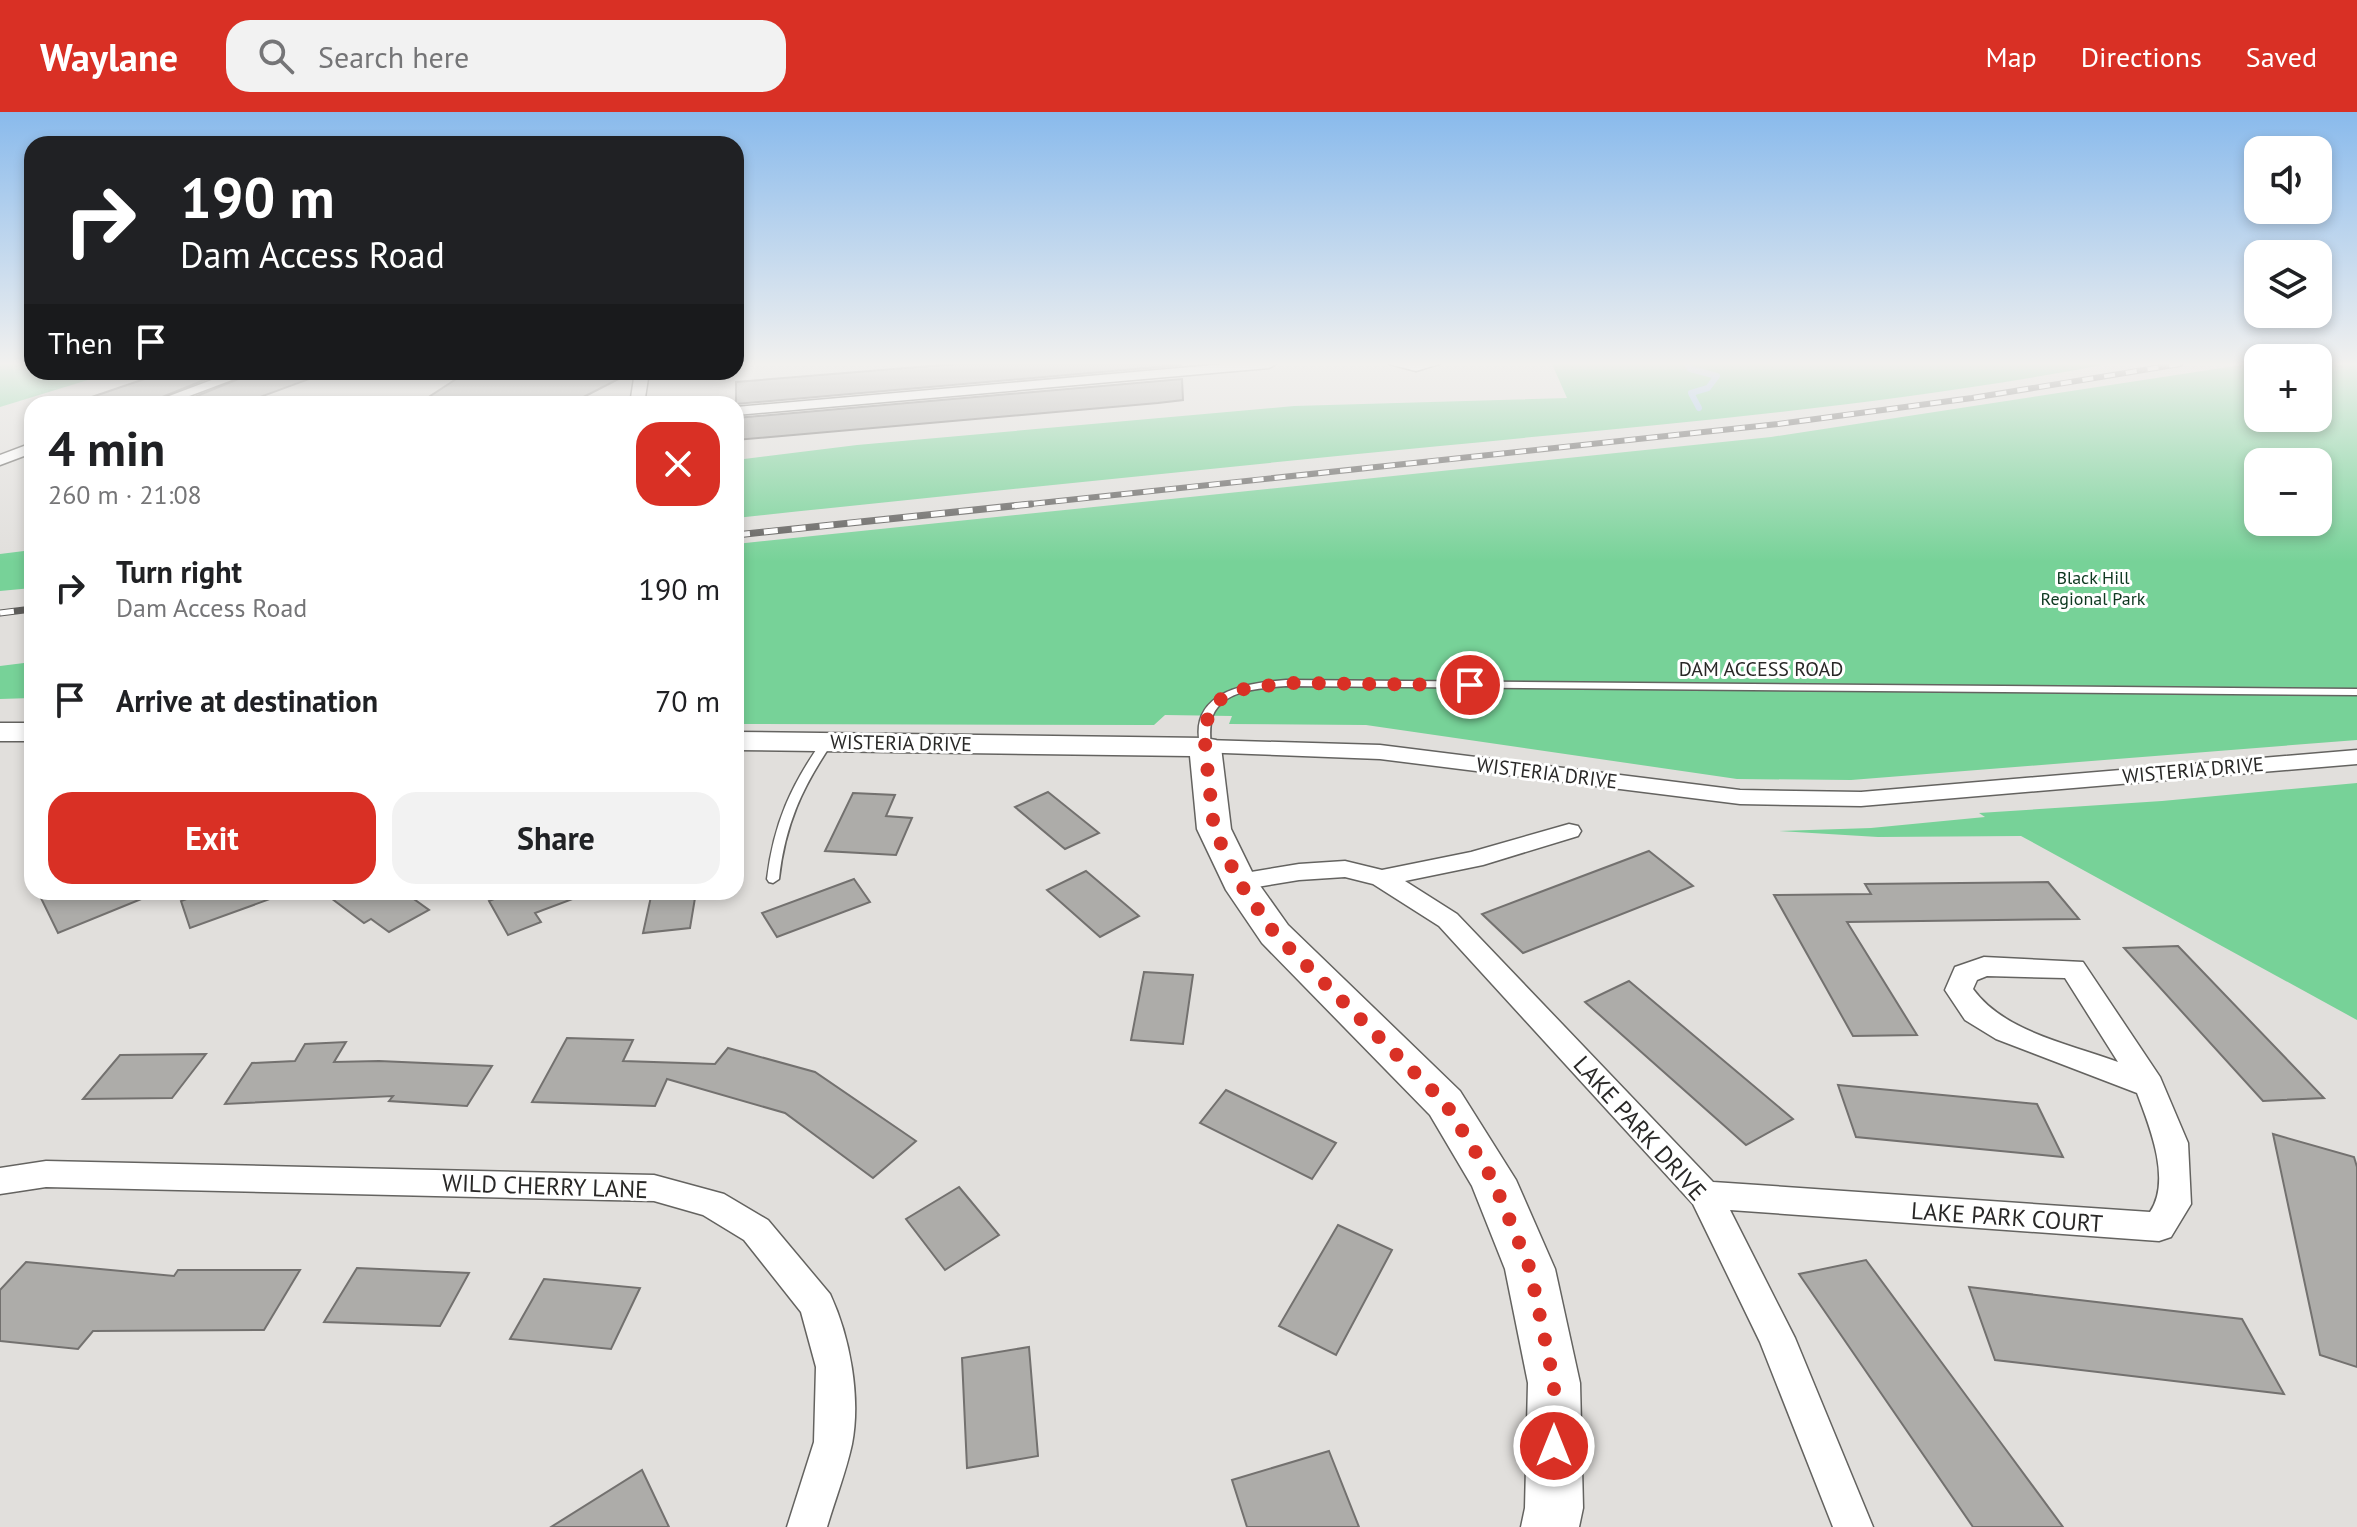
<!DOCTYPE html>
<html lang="en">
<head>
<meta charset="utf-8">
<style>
  :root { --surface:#fff; --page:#f2f2f2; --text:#202124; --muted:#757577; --accent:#d93025 }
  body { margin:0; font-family:"PT Sans",sans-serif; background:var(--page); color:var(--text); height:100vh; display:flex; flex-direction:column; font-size:30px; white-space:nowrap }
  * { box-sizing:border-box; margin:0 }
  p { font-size:26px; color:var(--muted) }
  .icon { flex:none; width:44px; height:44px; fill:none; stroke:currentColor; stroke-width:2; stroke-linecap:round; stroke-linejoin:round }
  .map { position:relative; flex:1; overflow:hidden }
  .details { position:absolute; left:24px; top:284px; width:720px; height:504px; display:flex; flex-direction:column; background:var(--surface); border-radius:24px; box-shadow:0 4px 12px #0003 }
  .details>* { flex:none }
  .hud { position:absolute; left:24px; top:24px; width:720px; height:244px; border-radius:24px; box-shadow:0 4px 12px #0003; background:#202124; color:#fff; overflow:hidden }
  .fabs { position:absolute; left:2244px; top:24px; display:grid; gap:16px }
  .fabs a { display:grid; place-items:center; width:88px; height:88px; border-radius:16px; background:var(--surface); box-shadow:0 4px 12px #0003; font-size:40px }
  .pin { position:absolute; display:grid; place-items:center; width:68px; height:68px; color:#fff; margin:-34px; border:4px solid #fff; border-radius:50%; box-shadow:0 2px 8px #0007 }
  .me { position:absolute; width:88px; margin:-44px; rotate:0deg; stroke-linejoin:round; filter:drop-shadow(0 0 6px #0008) }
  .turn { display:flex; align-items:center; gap:28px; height:168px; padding:0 24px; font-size:36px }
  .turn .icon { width:104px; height:104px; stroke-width:2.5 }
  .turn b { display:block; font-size:56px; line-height:68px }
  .then { display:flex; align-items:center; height:76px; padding:0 24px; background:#0003; gap:16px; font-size:30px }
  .round { display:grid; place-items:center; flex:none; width:84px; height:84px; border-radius:24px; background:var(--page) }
  .overview { display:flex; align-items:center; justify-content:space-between; height:136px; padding:0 24px }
  h1 { font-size:48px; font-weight:800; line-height:60px }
  .action { display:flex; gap:16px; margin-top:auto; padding:16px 24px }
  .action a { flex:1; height:92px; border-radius:24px; background:var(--accent); color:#fff; font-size:32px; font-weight:800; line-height:92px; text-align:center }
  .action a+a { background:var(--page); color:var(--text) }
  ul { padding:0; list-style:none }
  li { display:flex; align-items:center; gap:24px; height:112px; padding:0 24px }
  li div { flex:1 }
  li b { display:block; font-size:30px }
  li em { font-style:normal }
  header { display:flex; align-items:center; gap:48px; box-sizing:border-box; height:112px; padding:0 40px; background:var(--accent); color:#fff }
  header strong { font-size:38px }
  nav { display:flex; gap:44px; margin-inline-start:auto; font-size:28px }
  .search { width:560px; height:72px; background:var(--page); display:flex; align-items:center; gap:20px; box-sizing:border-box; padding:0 28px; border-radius:24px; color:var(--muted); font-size:30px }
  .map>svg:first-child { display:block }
</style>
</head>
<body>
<header>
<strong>Waylane</strong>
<div class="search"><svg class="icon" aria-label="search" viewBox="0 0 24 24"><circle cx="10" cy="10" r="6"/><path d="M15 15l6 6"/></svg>Search here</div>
<nav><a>Map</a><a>Directions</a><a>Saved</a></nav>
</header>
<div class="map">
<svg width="2357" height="1415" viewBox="0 0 2357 1415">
  <rect width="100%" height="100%" fill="#e1dfdc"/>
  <g fill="#77d298" fill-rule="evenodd">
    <polygon points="0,252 32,252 32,260 114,260 0,295"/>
    <path d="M1552,252H2108C1888,294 1663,312 1440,334C1205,357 971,381 736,406V348L857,333L1294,294L1567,286Z"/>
    <path d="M2248,252H2258V306H2318V252H2357V628L1851,668L1737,667L1366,613L1229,612L1232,604L1165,603L1154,613L736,612V432L1771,325ZM2258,350H2318V410H2258Z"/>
    <polygon points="32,438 32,476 0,479 0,442"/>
    <polygon points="32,550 32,586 0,587 0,554"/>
    <polygon points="2357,671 2357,908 2021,724 1878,725 1779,719 1871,716 1985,705 1979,701 2162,689"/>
  </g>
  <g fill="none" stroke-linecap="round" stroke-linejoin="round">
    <polyline stroke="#9bc4f1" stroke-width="6" points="1687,252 1690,257 1717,264 1708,276 1691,281 1699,296"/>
  </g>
  <g fill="#adaca9" stroke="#73716f" stroke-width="2">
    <polygon points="955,252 1181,252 1181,253 736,292 736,270"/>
    <polygon points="165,260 224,260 145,292 84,292 83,288"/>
    <polygon points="256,260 319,260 320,263 241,292 177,292"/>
    <polygon points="467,260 632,260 570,292 418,292"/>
    <polygon points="1182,267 1183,288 1158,291 736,328 736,306"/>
    <polygon points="1048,680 1099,721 1065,737 1015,695"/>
    <polygon points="853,681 895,683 886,704 912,706 896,743 825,739"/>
    <polygon points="1649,739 1693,774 1523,841 1482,802"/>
    <polygon points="1086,759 1139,804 1100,825 1047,778"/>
    <polygon points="854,767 870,790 777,825 762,801"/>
    <polygon points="2048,770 2079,807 1847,810 1917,923 1853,924 1774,783 1871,782 1865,772"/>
    <polygon points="38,780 156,780 156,781 58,821"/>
    <polygon points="206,780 280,780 281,783 190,816 181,789"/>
    <polygon points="323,780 404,780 429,798 389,820 371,807 364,811"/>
    <polygon points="512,780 585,780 586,782 535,801 541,810 508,823 489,789"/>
    <polygon points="652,780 696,780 690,816 643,821"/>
    <polygon points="2178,834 2324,986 2263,989 2124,836"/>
    <polygon points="1144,860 1193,863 1183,932 1131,928"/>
    <polygon points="1629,869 1793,1007 1746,1033 1585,890"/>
    <polygon points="567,926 633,928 623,949 715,952 728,936 815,960 916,1029 873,1066 785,1001 667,967 655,994 532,990"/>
    <polygon points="346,930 334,950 379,949 492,954 467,994 389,989 393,984 225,992 252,951 295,949 305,932"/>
    <polygon points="206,942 172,986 83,987 120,943"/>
    <polygon points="1838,973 2037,992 2063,1045 1856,1025"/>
    <polygon points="1226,978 1336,1031 1312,1067 1200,1011"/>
    <polygon points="2273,1022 2354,1045 2357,1055 2357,1255 2320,1243"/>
    <polygon points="959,1075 999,1123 945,1158 906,1107"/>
    <polygon points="1338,1113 1392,1138 1336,1243 1279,1214"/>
    <polygon points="1866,1148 2001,1331 2063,1415 1973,1415 1799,1162"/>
    <polygon points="26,1150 174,1164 178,1158 300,1158 264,1218 93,1219 78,1237 0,1229 0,1178"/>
    <polygon points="357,1156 469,1161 440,1214 324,1210"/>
    <polygon points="544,1167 640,1176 611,1237 510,1227"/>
    <polygon points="1969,1175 2242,1207 2284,1282 1995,1248"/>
    <polygon points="1029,1235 1038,1344 967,1356 962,1246"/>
    <polygon points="1329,1339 1359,1415 1247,1415 1232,1368"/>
    <polygon points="642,1358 669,1415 551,1415"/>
  </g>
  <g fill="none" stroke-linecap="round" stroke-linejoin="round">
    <defs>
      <g id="lane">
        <path d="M1286,568L2357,577V583L1286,574C1262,576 1224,577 1213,603C1209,613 1210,625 1211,635L1205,638L1201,637C1186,580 1245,571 1286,568Z"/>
        <path d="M827,627L833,630C802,675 785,713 779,767L773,771L769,770L767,767C774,711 791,673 823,628Z"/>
      </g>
      <g id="street">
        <polygon points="1225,252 1276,252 1269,256 736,303 736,295"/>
        <polygon points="1389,252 1439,252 1416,259"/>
        <polygon points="233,260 253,260 168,292 148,292"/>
        <polygon points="635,260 649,260 644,292 630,292"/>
        <polygon points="32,331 32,341 0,353 0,343"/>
        <polygon points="1205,628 1380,633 1740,678 1861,680 2357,638 2357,652 1861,694 1740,692 1380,647 1197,640 1194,635 1197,630"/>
        <path d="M1569,712L1578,714L1581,719L1578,724L1483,753L1405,769L1457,802L1713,1070L2150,1100C2172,1068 2149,1013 2137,981L1996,927L1965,908L1945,878L1955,855L1984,845L2083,850L2160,965L2188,1031L2191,1092L2171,1125L2159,1129L1730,1098L1795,1226L1873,1415H1833L1760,1230L1693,1092L1439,814L1373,772L1345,765L1299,768L1239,778L1230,776L1226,770L1230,764L1239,762L1299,752L1345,749L1382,758L1471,740ZM1987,864L2065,866L2118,950C2070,932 2004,920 1973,877L1977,868Z"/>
        <path d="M46,1049L654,1063L724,1082L768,1108L830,1182C850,1225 861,1285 852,1332C846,1360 835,1388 827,1415H787L814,1330L816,1255L801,1200L744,1128L703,1103L654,1089L46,1075L0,1082V1056Z"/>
      </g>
      <g id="secondary">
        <rect x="0" y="611" width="32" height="18"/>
        <polygon points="736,620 1205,626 1216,628 1221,635 1231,717 1256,768 1288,813 1460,979 1516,1068 1555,1157 1580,1271 1583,1396 1579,1415 1521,1415 1525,1396 1528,1271 1505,1157 1472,1074 1430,1003 1262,831 1226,778 1197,717 1190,644 736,638"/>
      </g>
    </defs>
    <use href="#lane" stroke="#646360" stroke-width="3"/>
    <use href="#street" stroke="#646360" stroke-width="3"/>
    <use href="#secondary" stroke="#646360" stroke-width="3"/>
    <use href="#lane" fill="#fff" fill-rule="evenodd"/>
    <use href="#street" fill="#fff" fill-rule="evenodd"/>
    <use href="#secondary" fill="#fff" fill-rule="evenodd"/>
    <defs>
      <polyline id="rail-far1" points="1012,394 1778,312 1972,286 2180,252"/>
      <g id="rail">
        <polyline points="736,423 1031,392"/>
        <polyline points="0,501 32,497"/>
      </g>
    </defs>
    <use href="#rail-far1" stroke="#5f5e5c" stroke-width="6"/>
    <use href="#rail" stroke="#5f5e5c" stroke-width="7"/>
    <use href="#rail-far1" stroke="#fff" stroke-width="4" stroke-dasharray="11" stroke-linecap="butt"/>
    <use href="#rail" stroke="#fff" stroke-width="5" stroke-dasharray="14" stroke-linecap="butt"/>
  </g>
  <linearGradient id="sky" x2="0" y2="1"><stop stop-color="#89baec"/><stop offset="0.56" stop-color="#f2f1ef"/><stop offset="1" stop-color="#f2f1ef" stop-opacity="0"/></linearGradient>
  <rect width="2357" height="450" fill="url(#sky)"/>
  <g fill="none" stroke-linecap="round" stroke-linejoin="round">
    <polyline stroke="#d93025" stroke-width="14" stroke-dasharray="0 25.2" points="1470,573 1286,571 1244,577 1221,587 1208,601 1205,635 1214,717 1239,770 1275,822 1445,991 1493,1068 1530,1157 1554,1271 1554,1334"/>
  </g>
  <g text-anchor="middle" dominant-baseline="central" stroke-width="6" stroke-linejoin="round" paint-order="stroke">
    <g font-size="18" fill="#0d3820" stroke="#fff">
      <text x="2093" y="465">Black Hill<tspan x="2093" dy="21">Regional Park</tspan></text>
    </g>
    <g font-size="20" fill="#292827" stroke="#fff">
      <text x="1761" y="557">DAM ACCESS ROAD</text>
      <text transform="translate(901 631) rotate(1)">WISTERIA DRIVE</text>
      <text transform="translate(2193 658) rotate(-5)">WISTERIA DRIVE</text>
      <text transform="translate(1547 661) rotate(7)">WISTERIA DRIVE</text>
    </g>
    <g font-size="24" fill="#292827" stroke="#fff">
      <text transform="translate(1640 1016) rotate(48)">LAKE PARK DRIVE</text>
      <text transform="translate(545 1074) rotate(2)">WILD CHERRY LANE</text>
      <text transform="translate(2007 1105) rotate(4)">LAKE PARK COURT</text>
    </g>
  </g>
</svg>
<div class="fabs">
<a><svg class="icon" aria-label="sound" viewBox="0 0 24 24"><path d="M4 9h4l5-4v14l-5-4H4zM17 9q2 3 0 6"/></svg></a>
<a><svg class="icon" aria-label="layers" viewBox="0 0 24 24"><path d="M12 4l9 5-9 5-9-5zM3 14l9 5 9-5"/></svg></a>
<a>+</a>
<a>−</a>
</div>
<div class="pin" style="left:1470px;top:573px;background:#d93025"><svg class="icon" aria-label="arrive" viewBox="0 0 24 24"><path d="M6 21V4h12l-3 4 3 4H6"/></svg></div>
<svg class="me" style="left:1554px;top:1334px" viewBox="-20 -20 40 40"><circle r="17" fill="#d93025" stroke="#fff" stroke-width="3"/><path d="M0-11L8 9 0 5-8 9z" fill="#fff"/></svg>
<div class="hud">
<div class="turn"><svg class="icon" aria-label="right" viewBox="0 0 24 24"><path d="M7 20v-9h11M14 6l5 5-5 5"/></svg><div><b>190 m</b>Dam Access Road</div></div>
<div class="then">Then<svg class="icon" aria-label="arrive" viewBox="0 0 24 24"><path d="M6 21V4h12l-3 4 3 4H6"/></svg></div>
</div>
<section class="details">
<div class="overview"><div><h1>4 min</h1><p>260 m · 21:08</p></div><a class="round" style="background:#d93025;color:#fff"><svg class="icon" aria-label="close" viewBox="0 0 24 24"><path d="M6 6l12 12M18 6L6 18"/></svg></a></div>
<ul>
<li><svg class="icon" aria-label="right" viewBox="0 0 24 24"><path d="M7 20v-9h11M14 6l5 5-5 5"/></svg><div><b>Turn right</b><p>Dam Access Road</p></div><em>190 m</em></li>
<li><svg class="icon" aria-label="arrive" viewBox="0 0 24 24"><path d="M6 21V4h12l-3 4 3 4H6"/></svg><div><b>Arrive at destination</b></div><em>70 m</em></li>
</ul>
<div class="action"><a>Exit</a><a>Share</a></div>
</section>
</div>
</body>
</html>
